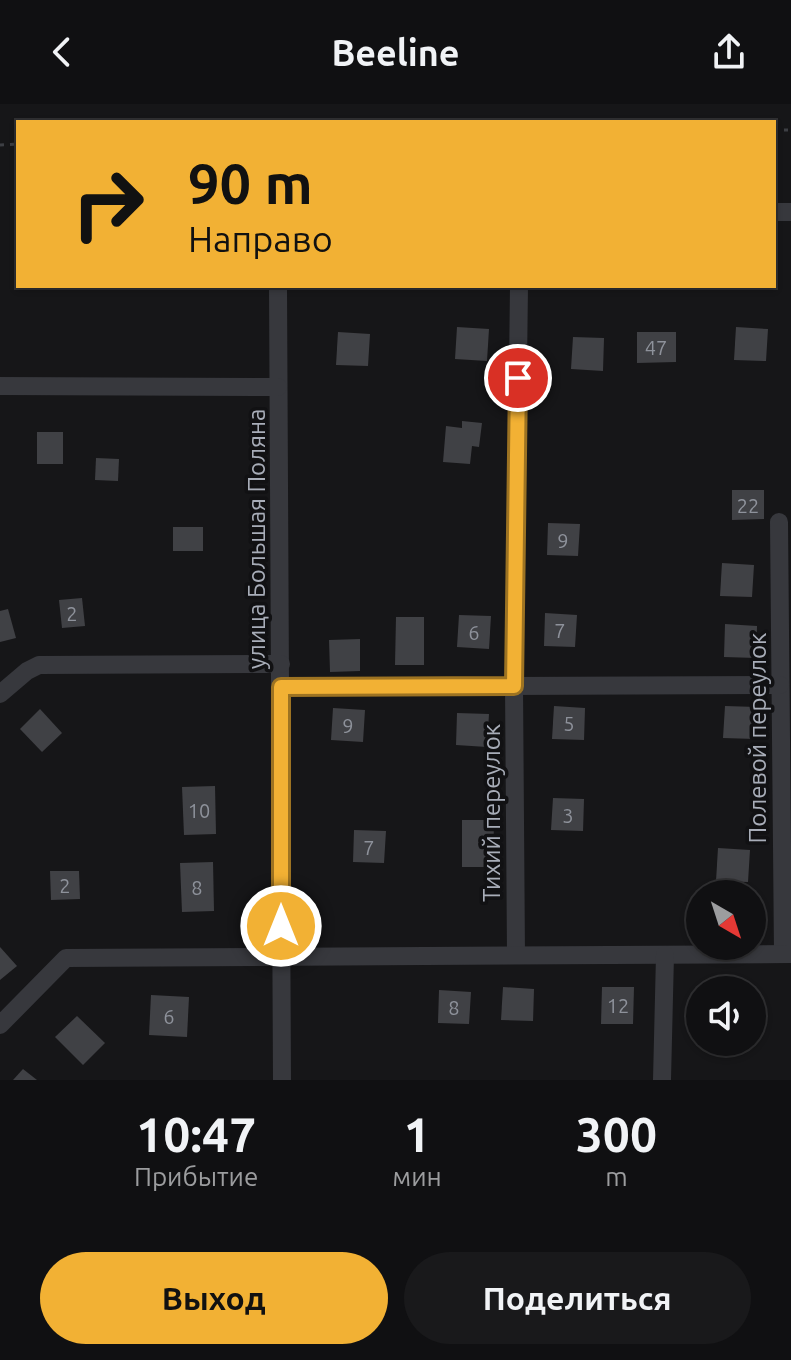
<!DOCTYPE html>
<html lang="ru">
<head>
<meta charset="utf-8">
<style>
  :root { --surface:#101012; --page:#19191b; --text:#f1f3f6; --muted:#9c9d9f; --line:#303032; --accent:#f2b134 }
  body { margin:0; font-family:Ubuntu,sans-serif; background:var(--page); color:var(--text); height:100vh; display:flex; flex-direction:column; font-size:30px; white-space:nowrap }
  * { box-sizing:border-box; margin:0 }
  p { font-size:26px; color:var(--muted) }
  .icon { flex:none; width:44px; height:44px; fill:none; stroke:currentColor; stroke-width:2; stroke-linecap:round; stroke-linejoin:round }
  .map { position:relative; height:976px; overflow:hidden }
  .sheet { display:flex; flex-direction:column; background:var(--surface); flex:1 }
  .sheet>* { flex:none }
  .top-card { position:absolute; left:16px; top:16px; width:760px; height:168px; border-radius:0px; box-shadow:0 2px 6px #0004,0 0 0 2px var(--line); background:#f2b134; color:#111; overflow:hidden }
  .needle { width:52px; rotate:141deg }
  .fabs { position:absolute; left:686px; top:776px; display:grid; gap:16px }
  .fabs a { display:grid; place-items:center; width:80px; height:80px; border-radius:50%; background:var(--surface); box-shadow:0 2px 6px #0004,0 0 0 2px var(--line); font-size:40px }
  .pin { position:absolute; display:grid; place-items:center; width:68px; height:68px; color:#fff; margin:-34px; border:4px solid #fff; border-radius:50%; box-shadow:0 2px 8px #0007 }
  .me { position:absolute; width:88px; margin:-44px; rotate:0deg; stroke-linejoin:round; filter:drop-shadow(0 0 6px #0008) }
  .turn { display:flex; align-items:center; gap:28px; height:168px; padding:0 40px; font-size:36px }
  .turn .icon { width:104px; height:104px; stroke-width:2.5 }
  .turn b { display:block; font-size:56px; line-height:68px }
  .eta { display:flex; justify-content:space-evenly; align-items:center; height:136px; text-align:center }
  .eta b { font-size:48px; font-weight:600; line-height:56px }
  .cta { display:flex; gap:16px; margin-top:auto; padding:16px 40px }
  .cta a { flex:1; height:92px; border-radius:48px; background:var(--accent); color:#111; font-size:32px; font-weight:600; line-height:92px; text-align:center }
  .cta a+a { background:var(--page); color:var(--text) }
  header { display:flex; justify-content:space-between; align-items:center; height:104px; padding:0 40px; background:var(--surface); font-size:36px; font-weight:600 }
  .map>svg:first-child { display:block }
</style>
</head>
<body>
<header><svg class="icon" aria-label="back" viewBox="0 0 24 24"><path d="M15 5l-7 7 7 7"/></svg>Beeline<svg class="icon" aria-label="share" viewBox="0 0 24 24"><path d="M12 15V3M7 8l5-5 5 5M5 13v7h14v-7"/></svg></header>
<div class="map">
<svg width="791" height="976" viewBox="0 0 791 976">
  <rect width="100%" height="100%" fill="#161618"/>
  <g fill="#404145">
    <polygon points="457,223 489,225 487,257 455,255"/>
    <polygon points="736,223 768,225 766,257 734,256"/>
    <polygon points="338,228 370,230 368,262 336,261"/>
    <polygon points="637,228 676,228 676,258 637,259"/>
    <polygon points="573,233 604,234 603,267 571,265"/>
    <polygon points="462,317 482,319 479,343 472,342 470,360 443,358 446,322 462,324"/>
    <rect x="37" y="328" width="26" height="32"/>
    <polygon points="96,354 119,355 118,377 95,376"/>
    <polygon points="732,386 764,386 764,415 732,416"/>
    <polygon points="548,419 580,420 578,452 547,451"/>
    <rect x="173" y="423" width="30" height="24"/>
    <polygon points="722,459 754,461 752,493 720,492"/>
    <polygon points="82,494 85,522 62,524 59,496"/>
    <polygon points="8,505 16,534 0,538 0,507"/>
    <polygon points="545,509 577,511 575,543 544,542"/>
    <polygon points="459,511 491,512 489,545 457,543"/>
    <polygon points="396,513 424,513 424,561 395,561"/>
    <polygon points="725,520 757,522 756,554 724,553"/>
    <polygon points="360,535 360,567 330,568 329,536"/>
    <polygon points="554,602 585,604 584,636 552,635"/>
    <polygon points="725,602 757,603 755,635 723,634"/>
    <polygon points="333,604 365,606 363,638 331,636"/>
    <polygon points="40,605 62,629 42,648 20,625"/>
    <polygon points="457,609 489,610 487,643 456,641"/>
    <polygon points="215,682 216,730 184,731 182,683"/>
    <polygon points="553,694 584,695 583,727 551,726"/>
    <polygon points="462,716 494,716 493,763 462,763"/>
    <polygon points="354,726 386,727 384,759 353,758"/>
    <polygon points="718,744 750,746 748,778 716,777"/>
    <polygon points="213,758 214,807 182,808 180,759"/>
    <polygon points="50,767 79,767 80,795 51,796"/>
    <polygon points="0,843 17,862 0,876"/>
    <polygon points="503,883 534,885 533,917 501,916"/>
    <polygon points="602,883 634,883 633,920 601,920"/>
    <polygon points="439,886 471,888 469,920 438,919"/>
    <polygon points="151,891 189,893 187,933 149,931"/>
    <polygon points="77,912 105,939 83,961 55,933"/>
    <polygon points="23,965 37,976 13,976"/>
  </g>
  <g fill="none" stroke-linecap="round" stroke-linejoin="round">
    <g stroke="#3d3f44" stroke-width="3" stroke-dasharray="4 6" stroke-linecap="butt">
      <polyline points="774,26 791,26"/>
      <polyline points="0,41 18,40"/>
    </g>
    <g stroke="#37383d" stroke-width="18">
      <polyline points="774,108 791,108"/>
      <polyline points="278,182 282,976"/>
      <polyline points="0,282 278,283"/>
      <polyline points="779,418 783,850"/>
      <polyline points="281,583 780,581"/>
      <polyline points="0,590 27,567 39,561 281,560"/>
      <polyline points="516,851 514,582 519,182"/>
      <polyline points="0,921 66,854 791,850"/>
      <polyline points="662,976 665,851"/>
    </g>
  </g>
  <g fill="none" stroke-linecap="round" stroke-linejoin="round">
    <defs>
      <polyline id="route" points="281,822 281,583 514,582 518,274"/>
    </defs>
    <use href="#route" stroke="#9d7322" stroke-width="20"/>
    <use href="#route" stroke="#f2b134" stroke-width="14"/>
  </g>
  <g text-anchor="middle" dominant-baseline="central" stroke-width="7" stroke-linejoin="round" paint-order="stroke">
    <g font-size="20" fill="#8e929b">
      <text x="656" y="243">47</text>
      <text x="748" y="401">22</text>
      <text x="563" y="436">9</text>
      <text x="72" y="509">2</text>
      <text x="560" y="526">7</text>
      <text x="474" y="528">6</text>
      <text x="569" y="619">5</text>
      <text x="348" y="621">9</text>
      <text x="199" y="706">10</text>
      <text x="568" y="711">3</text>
      <text x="369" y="743">7</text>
      <text x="65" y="781">2</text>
      <text x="197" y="783">8</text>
      <text x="618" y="901">12</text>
      <text x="454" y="903">8</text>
      <text x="169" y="912">6</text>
    </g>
    <g font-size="24" fill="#a8adb8" stroke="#111113">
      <text transform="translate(256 435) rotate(-90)">улица Большая Поляна</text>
      <text transform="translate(757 634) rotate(-90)">Полевой переулок</text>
      <text transform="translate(491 709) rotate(-90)">Тихий переулок</text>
    </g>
  </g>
</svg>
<div class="fabs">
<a><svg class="needle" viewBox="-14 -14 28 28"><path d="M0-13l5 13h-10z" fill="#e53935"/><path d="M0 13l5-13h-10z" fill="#9c9d9f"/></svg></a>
<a><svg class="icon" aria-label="sound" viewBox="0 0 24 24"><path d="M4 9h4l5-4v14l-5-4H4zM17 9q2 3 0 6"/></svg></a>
</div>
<div class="pin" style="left:518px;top:274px;background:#d93025"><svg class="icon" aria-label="arrive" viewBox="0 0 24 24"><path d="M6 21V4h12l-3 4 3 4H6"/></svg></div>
<svg class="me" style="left:281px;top:822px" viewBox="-20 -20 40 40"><circle r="17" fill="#f2b134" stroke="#fff" stroke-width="3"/><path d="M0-11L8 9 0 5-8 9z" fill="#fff"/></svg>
<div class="top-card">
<div class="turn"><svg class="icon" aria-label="right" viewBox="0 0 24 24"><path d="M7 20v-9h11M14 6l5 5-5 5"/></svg><div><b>90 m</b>Направо</div></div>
</div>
</div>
<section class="sheet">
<div class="eta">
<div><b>10:47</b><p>Прибытие</p></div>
<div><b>1</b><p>мин</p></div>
<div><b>300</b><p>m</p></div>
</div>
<div class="cta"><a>Выход</a><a>Поделиться</a></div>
</section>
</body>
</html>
